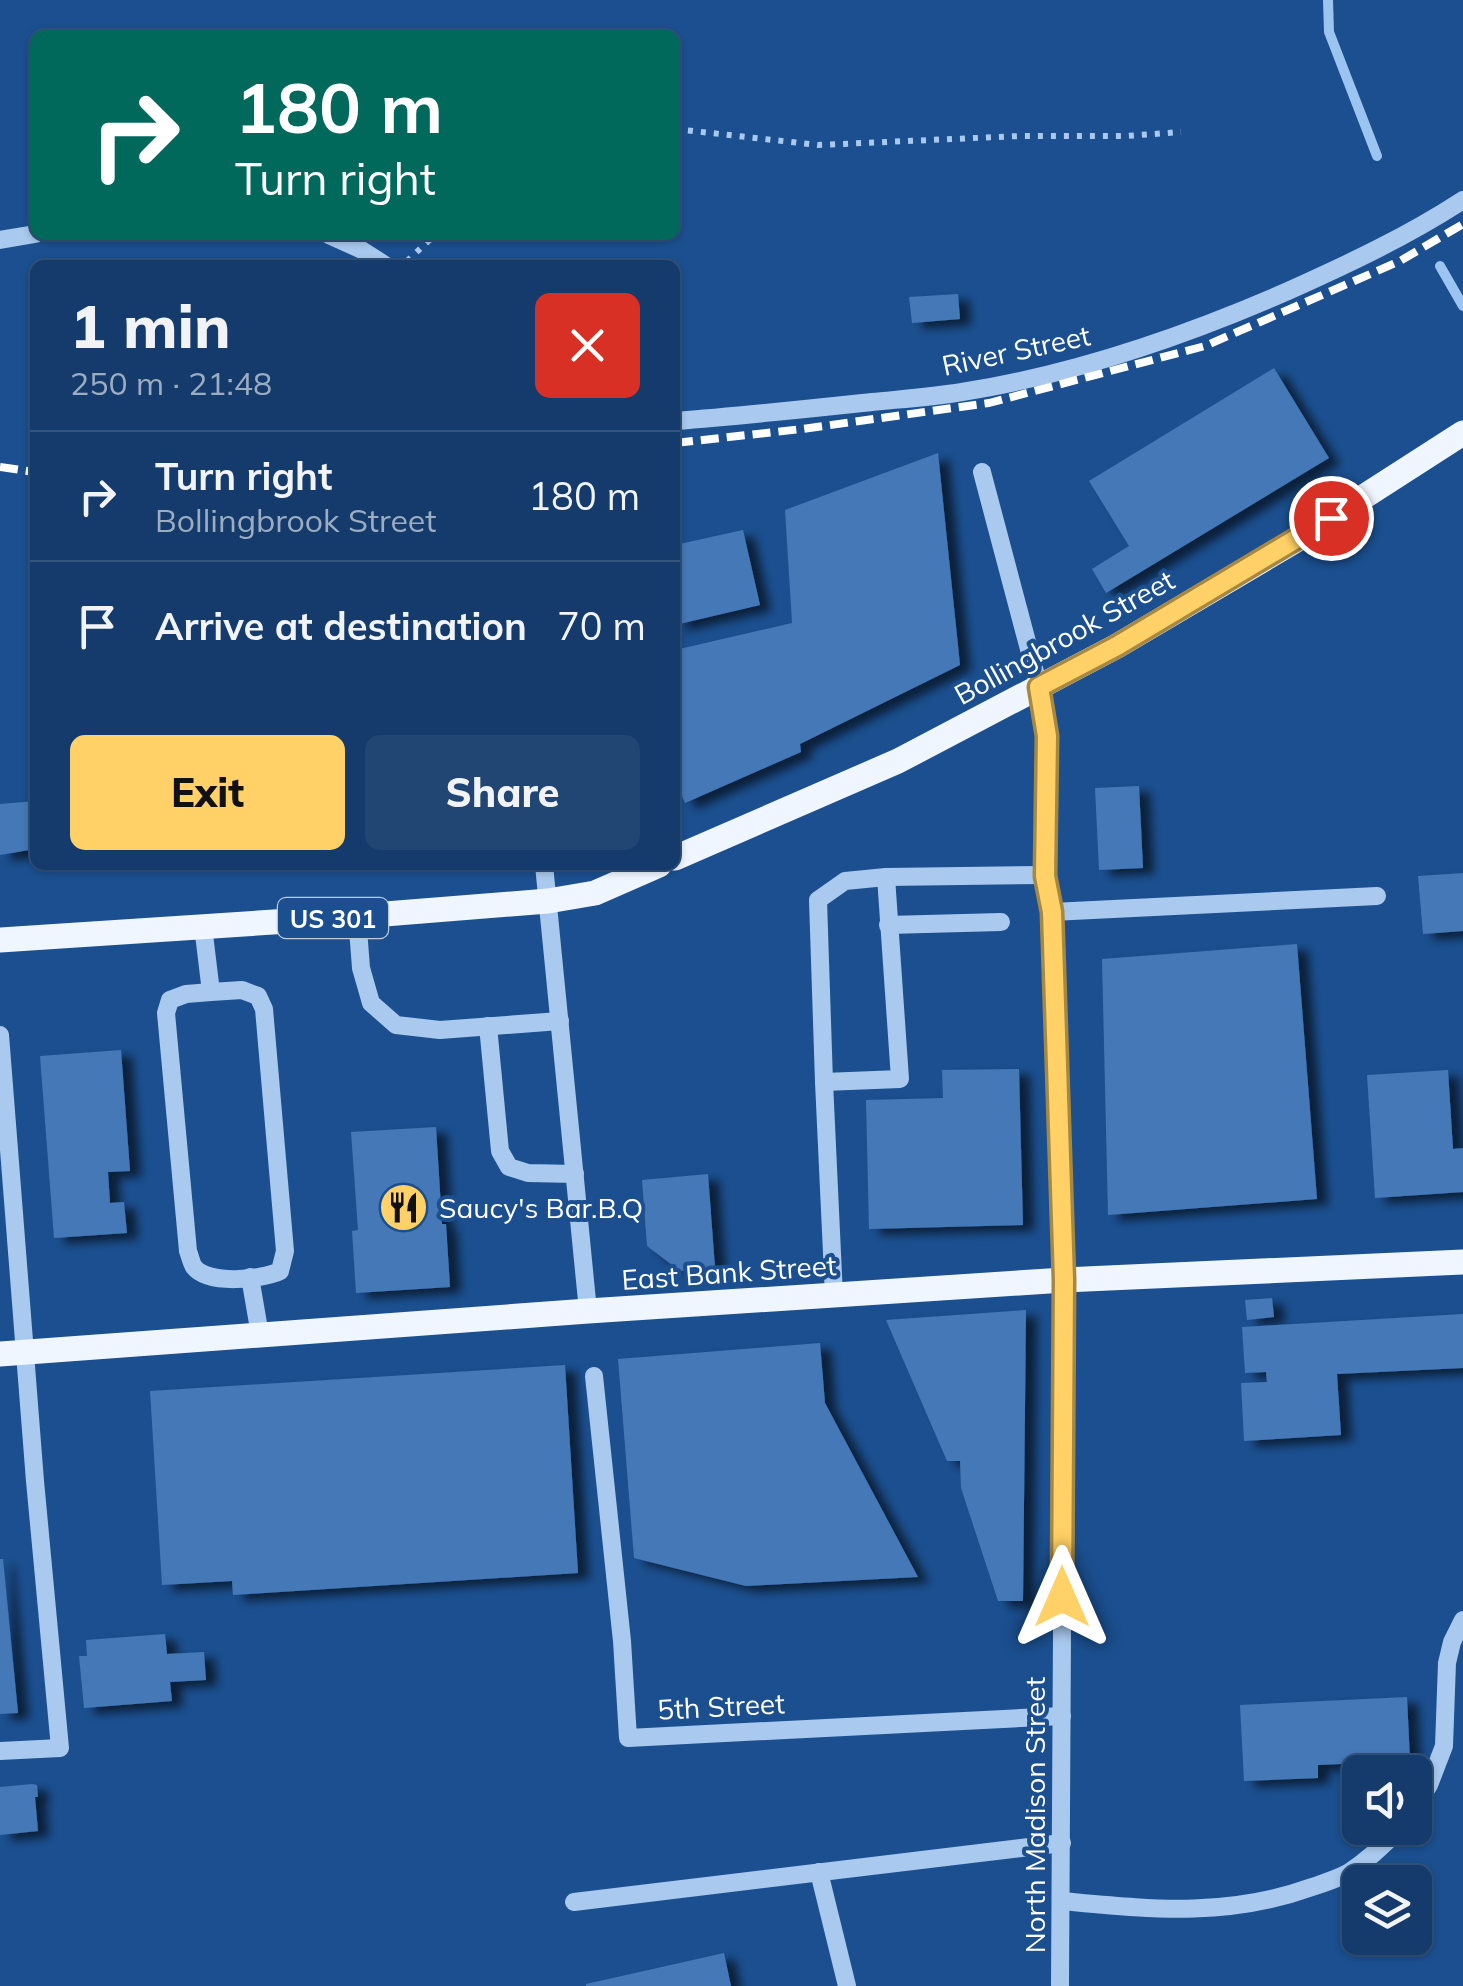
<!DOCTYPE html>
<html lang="en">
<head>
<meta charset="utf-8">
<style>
  :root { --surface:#143b6b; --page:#214673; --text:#f1f3f6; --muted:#9dadc1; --line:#33557e; --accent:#ffd166 }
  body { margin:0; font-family:Mulish,sans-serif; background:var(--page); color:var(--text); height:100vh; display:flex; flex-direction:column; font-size:38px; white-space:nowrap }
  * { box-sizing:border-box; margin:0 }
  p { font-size:32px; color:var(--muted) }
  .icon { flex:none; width:55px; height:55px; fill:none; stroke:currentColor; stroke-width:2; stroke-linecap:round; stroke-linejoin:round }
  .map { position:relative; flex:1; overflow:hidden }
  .side { position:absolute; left:30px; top:260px; width:650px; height:610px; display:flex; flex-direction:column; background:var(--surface); border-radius:15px; box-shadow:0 2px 8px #0004,0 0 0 2px var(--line) }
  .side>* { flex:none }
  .hud { position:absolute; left:30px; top:30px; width:650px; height:210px; border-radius:15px; box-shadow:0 2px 8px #0004,0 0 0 2px var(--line); background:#00695c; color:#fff; overflow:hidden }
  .tools { position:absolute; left:1342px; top:1755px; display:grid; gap:20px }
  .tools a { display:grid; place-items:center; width:90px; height:90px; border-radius:15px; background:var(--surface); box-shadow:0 2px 8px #0004,0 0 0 2px var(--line); font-size:50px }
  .pin { position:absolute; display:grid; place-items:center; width:85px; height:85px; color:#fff; margin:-42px; border:5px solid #fff; border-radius:50%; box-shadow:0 2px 10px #0007 }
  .me { position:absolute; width:110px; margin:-55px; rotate:0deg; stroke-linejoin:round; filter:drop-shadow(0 0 8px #0008) }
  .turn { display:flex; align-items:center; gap:35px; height:210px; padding:0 40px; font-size:45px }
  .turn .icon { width:130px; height:130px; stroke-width:2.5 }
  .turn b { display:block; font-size:70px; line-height:85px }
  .round { display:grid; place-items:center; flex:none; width:105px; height:105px; border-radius:15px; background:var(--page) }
  .head { display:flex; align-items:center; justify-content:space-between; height:170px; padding:0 40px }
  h1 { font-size:60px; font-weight:800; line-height:75px }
  .button { display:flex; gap:20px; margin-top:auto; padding:20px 40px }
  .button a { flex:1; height:115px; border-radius:15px; background:var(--accent); color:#111; font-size:40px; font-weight:800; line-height:115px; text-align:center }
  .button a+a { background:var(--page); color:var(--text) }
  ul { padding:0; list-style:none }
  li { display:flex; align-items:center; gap:30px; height:130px; padding:0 40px; border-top:2px solid var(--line) }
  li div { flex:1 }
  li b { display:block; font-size:38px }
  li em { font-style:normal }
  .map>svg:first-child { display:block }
</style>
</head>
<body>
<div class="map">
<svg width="1463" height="1986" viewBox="0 0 1463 1986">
  <defs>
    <filter id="shadow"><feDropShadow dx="11" dy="6" stdDeviation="5" flood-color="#0009"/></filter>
  </defs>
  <rect width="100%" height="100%" fill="#1b4f8f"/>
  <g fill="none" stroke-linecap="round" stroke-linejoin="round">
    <g stroke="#9cc4f0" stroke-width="10">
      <polyline points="1328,0 1329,32 1377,156"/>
      <polyline points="1440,266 1463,306"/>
    </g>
  </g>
  <g fill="#4478b7" filter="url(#shadow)">
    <polygon points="958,294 960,319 912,323 909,297"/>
    <polygon points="1274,368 1329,458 1106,593 1092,569 1129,546 1089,481"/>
    <polygon points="938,453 960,665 800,744 801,752 685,803 675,780 675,650 792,623 785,510"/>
    <polygon points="743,530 760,605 675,625 675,545"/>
    <polygon points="1139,786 1143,868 1099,870 1095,788"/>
    <polygon points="35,801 35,849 0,855 0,804"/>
    <polygon points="1463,873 1463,931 1423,934 1418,876"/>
    <polygon points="1297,944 1317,1199 1108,1215 1102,959"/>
    <polygon points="121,1050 130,1171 108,1172 110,1203 124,1202 127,1233 54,1238 40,1056"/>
    <polygon points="1019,1069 1023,1225 869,1229 866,1100 943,1098 942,1070"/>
    <polygon points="1448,1070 1453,1149 1463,1148 1463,1192 1375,1198 1367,1075"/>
    <polygon points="436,1127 442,1224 446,1224 450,1287 356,1293 352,1231 358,1230 351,1132"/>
    <polygon points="708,1174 715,1268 680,1271 647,1246 642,1180"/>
    <polygon points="1272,1298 1274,1317 1247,1320 1245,1300"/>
    <polygon points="1026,1310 1023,1601 998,1601 961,1488 960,1461 947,1461 886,1320"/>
    <polygon points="1463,1314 1463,1368 1337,1374 1341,1435 1244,1441 1241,1383 1267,1382 1266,1372 1245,1373 1242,1327"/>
    <polygon points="820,1343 825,1403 918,1577 746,1586 634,1558 618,1359"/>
    <polygon points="565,1365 578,1573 233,1595 232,1581 162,1585 150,1391"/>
    <polygon points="0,1559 3,1559 18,1713 0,1714"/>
    <polygon points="165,1634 167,1654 204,1652 206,1680 170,1682 172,1701 84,1708 79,1656 87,1656 86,1640"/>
    <polygon points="1407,1697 1410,1761 1318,1765 1318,1778 1244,1781 1240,1705"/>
    <polygon points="32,1784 37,1785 38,1797 35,1797 38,1831 0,1835 0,1787"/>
    <polygon points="724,1953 731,1986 586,1986 586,1984"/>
  </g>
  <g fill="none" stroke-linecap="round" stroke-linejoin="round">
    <g stroke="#a9c9ee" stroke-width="6" stroke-dasharray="5 8" stroke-linecap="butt">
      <polyline points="675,129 818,145 1020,136 1126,136 1181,132"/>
      <polyline points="407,261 435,235"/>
    </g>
    <g stroke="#a9c9ee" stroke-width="18">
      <polyline points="329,235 360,249 385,265"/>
      <polyline points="0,240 35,234"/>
      <path d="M675,421C741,416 806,409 872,402C902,399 932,397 962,392C1075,374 1183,337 1288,291C1348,264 1408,236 1463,200"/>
      <polyline points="982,472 1039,687 1047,737 1045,875 1052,912 1064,1280 1060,1986"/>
      <polyline points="544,865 588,1311"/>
      <polyline points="1052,912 1377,896"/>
      <polyline points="357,916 361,968 371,1003 396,1025 440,1030 560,1021"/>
      <polyline points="888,925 1001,922"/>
      <path d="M203,926L211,992L186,994L170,1000L166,1013L188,1251C189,1253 192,1265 194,1267C208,1285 261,1280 280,1271L285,1251L264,1009L258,996L242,990L211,992"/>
      <polyline points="488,1026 500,1151 509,1167 528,1173 575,1174"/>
      <polyline points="0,1035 35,1481 60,1748 0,1751"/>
      <polyline points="824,1082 900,1079 886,877"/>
      <polyline points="250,1277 260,1335"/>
      <polyline points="834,1296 824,1082 818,900 845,881 886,877 1045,875"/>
      <polyline points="594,1376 622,1641 628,1738 1062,1716"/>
      <polyline points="1415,1807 1429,1785 1444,1746 1447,1663 1452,1642 1463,1620"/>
      <polyline points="819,1872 847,1986"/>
      <path d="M1062,1901C1150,1909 1226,1918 1312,1887C1324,1883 1337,1879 1348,1873C1368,1860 1384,1845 1400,1828"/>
      <polyline points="574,1902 1062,1843"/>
    </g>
    <g stroke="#f0f6ff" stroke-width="25">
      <polyline points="675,858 898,761 1117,646 1298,539 1463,433"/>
      <polyline points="0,940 335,918 548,901 595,893 659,865"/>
      <polyline points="0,1354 588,1311 1064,1280 1463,1262"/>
    </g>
    <g stroke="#fff" stroke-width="8" stroke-dasharray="18 8" stroke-linecap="butt">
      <polyline points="675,443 802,429 989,403 1205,346 1400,261 1463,224"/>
      <polyline points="0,467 35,472"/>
    </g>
  </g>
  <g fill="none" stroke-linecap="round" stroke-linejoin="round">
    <defs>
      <polyline id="route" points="1062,1597 1064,1280 1052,912 1045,876 1047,736 1039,687 1117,646 1331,518"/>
    </defs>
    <use href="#route" stroke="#a68842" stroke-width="25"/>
    <use href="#route" stroke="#ffd166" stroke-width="18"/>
  </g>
  <defs>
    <symbol id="restaurant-disc" viewBox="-11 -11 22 22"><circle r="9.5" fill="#ffd166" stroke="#1b4f8f"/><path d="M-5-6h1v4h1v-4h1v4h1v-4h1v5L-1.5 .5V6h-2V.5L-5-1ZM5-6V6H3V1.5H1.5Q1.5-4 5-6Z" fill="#111"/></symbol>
  </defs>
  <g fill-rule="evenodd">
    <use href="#restaurant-disc" x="376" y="1180" width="55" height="55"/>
  </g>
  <g text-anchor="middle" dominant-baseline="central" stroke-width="8" stroke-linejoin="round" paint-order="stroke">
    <rect fill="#1b4f8f" stroke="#bbcadd" stroke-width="2.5" x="278" y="898" width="110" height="40" rx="8"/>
    <g font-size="25" font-weight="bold" fill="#fff">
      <text x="333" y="918">US 301</text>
    </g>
    <g font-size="28" fill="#fff" stroke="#1b4f8f">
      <text transform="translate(1016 350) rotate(-12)">River Street</text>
      <text transform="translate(1064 637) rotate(-29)">Bollingbrook Street</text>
      <text transform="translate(729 1272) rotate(-4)">East Bank Street</text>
      <text transform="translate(721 1706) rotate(-3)">5th Street</text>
      <text transform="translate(1034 1815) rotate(-90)">North Madison Street</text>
    </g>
    <g font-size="28" fill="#fff" stroke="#1b4f8f" text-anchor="start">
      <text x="439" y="1207">Saucy's Bar.B.Q</text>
    </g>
  </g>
</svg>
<div class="tools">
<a><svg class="icon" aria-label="sound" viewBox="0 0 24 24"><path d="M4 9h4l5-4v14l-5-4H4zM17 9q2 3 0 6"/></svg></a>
<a><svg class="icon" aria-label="layers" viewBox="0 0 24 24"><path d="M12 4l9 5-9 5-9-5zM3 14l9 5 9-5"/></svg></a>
</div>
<div class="pin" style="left:1331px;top:518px;background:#d93025"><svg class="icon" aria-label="arrive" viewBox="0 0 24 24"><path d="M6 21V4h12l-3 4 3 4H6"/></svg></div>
<svg class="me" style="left:1062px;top:1597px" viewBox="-20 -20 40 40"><path d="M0-17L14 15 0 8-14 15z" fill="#ffd166" stroke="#fff" stroke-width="4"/></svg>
<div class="hud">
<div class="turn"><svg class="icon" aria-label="right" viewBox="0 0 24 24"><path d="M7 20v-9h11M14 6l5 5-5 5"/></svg><div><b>180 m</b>Turn right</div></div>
</div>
<section class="side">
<div class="head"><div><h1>1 min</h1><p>250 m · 21:48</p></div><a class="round" style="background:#d93025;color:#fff"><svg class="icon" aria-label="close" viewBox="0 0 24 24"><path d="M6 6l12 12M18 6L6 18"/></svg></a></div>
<ul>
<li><svg class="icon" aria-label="right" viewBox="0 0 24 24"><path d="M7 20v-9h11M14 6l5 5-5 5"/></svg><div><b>Turn right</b><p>Bollingbrook Street</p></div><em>180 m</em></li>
<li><svg class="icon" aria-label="arrive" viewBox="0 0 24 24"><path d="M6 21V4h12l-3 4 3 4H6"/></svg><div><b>Arrive at destination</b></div><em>70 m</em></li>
</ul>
<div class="button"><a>Exit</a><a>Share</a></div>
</section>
</div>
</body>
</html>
